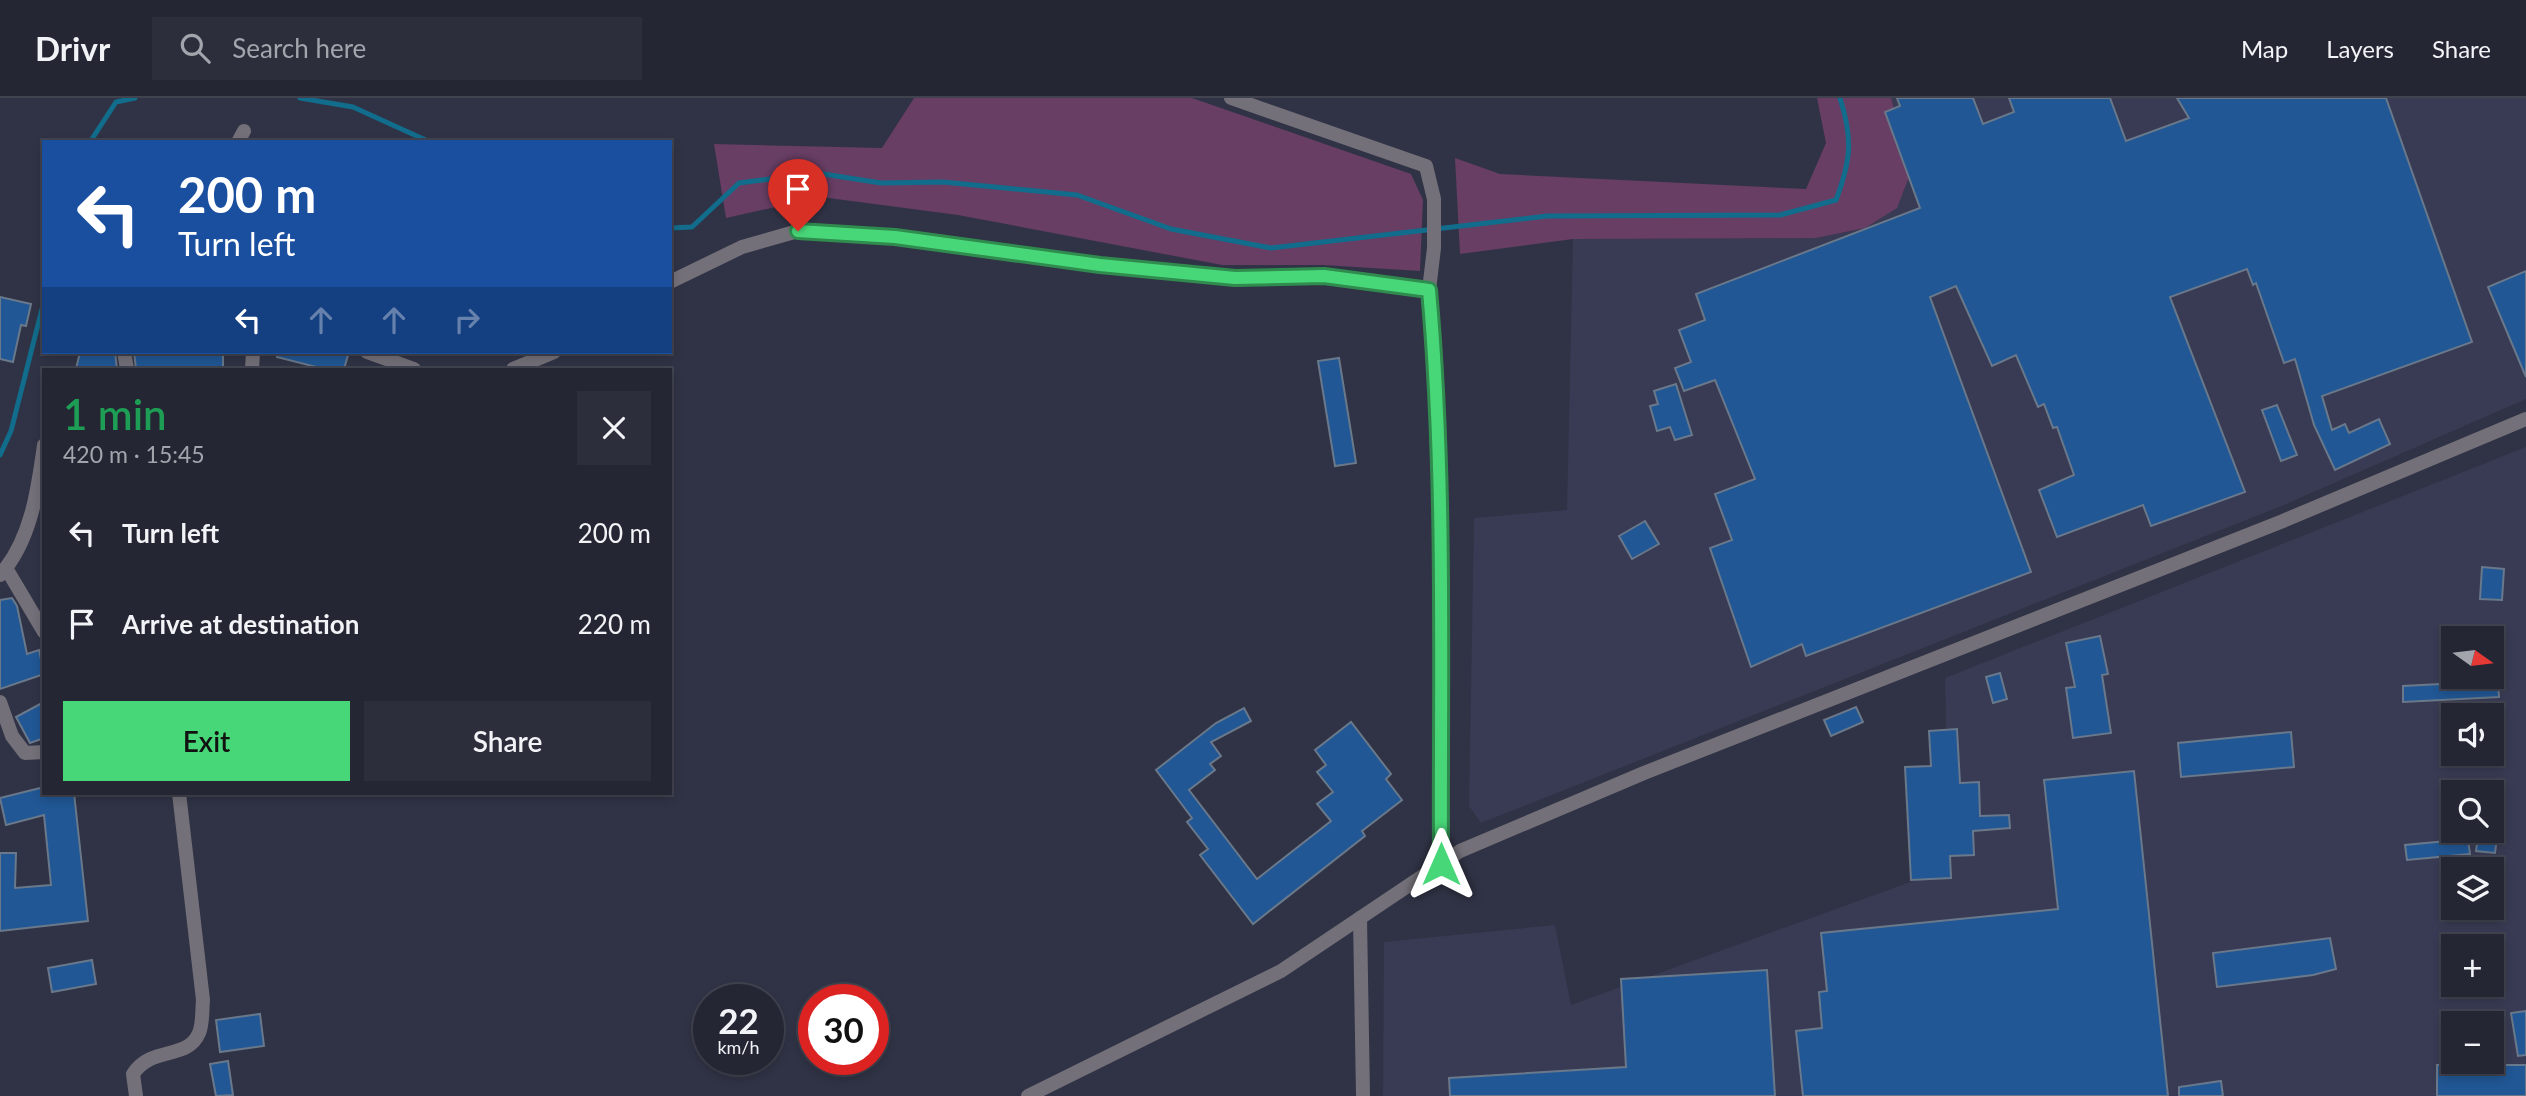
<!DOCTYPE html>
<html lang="en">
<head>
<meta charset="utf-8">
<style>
  :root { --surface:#242634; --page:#2c2e3c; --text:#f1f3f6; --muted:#a3a5ac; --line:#41434f; --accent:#48d778 }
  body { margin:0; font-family:Lato,sans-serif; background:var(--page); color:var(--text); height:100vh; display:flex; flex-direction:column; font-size:26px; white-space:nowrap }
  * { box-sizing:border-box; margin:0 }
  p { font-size:23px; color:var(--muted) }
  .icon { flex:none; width:38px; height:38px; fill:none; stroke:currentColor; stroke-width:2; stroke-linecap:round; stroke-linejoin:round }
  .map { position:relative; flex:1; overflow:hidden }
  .panel { position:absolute; left:42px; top:270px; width:630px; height:427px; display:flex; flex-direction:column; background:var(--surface); border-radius:0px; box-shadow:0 4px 10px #0003,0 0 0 2px var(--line) }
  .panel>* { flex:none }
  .banner { position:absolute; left:42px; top:42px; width:630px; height:214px; border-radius:0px; box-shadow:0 4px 10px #0003,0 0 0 2px var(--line); background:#1a4fa0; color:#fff; overflow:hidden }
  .needle { width:46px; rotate:104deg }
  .buttons { position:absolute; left:2441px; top:528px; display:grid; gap:14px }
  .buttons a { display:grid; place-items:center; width:63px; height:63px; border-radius:0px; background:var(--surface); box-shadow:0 4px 10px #0003,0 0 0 2px var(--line); font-size:35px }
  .speed { position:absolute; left:693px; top:886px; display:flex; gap:14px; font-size:35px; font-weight:700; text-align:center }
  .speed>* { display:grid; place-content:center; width:91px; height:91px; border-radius:50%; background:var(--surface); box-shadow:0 4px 10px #0003,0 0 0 2px var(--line); line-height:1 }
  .speed small { font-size:18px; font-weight:400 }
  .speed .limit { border:10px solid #d22; background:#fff; color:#111 }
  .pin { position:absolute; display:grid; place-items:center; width:60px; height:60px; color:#fff; margin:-72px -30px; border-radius:50% 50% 50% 0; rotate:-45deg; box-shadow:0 0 7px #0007 }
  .pin .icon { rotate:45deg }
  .me { position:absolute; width:77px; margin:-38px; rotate:0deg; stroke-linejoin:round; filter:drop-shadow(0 0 5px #0008) }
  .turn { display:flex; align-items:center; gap:24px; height:147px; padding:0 21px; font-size:32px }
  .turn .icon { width:91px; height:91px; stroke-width:2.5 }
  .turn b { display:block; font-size:49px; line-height:60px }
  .lanes { display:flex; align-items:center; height:66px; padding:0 21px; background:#0003; justify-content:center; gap:35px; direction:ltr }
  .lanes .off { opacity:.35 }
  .round { display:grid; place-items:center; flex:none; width:74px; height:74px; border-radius:0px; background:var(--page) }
  .overview { display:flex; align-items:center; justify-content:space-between; height:119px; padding:0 21px }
  h1 { font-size:42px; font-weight:600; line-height:52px; color:#1e9e55 }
  .primary-button { display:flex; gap:14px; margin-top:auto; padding:14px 21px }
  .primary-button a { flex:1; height:80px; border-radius:0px; background:var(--accent); color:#111; font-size:28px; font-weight:600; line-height:80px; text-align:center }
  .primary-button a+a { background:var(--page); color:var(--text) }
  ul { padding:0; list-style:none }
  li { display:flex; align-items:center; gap:21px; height:91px; padding:0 21px }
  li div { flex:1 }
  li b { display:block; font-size:26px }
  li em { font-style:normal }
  header { display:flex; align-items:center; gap:42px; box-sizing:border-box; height:98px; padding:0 35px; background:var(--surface); border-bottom:2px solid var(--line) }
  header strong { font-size:33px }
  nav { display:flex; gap:38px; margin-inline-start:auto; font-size:24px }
  .search { width:490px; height:63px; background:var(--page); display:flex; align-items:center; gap:18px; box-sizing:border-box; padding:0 24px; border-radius:0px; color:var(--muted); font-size:26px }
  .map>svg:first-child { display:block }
</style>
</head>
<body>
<header>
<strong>Drivr</strong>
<div class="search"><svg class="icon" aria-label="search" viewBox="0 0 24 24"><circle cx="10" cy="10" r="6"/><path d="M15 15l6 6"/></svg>Search here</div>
<nav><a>Map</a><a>Layers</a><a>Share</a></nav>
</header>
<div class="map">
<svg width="2526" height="998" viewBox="0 0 2526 998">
  <rect width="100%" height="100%" fill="#303345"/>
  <g fill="#383b53" fill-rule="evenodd">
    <polygon points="1891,0 2526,0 2526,301 2284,407 1481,725 1469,708 1474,420 1567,412 1573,141 1816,140 1865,130 1912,71"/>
    <path d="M2526,349V998H1383L1384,844L1555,827L1571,907L1949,770L1945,580ZM2454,541H2492V579H2454ZM2454,618H2492V656H2454ZM2454,695H2492V733H2454ZM2454,772H2492V810H2454ZM2454,849H2492V887H2454ZM2454,926H2492V964H2454Z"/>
  </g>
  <g fill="#683e64">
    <polygon points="914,0 1192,0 1411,76 1423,102 1420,173 1323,167 1222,167 958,117 821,99 726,120 714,46 882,50"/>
    <polygon points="1817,0 1891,0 1912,71 1897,110 1865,130 1816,140 1573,141 1460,156 1455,60 1500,76 1806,91 1826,45"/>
  </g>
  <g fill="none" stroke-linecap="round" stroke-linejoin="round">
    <g stroke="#126c8b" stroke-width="5">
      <polyline points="300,0 353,9 430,44"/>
      <polyline points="90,44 116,4 135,0"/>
      <path d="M670,130L692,129L739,85L817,75L881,85L943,84L1077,97L1171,131L1271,150L1547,118L1780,117L1836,102C1851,62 1853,41 1840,0"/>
      <polyline points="0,357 11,333 44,203"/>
    </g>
  </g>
  <g fill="#205794" stroke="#69788a" stroke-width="2">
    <polygon points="1897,0 1973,0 1983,26 2014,14 2009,0 2110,0 2126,43 2189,20 2177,0 2386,0 2472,244 2322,298 2332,332 2345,326 2349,335 2379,321 2390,346 2335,372 2314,327 2295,261 2284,265 2256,185 2253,187 2247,171 2170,199 2245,394 2151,428 2143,407 2057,439 2039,392 2074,377 2057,329 2053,330 2044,306 2038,309 2016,257 1992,268 1956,188 1930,199 2031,474 1806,558 1802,546 1751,569 1710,450 1732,442 1715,396 1755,381 1715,282 1684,293 1675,270 1691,264 1679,232 1705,222 1696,196 1920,110 1885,14 1900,8"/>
    <polygon points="2526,173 2526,279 2488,189"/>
    <polygon points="0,199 31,206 26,228 21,227 13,264 0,261"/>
    <polygon points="80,254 115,254 117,271 76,271"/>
    <polygon points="134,254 223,254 223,271 136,271"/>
    <polygon points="278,254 349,254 344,271 324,271 277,259"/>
    <polygon points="1339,260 1356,365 1335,368 1318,263"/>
    <polygon points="1676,286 1692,337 1675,342 1670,329 1657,333 1650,308 1658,306 1654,293"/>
    <polygon points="2277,307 2297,357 2281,363 2262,312"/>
    <polygon points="1645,423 1659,446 1632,461 1619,438"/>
    <polygon points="2482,469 2504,471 2502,502 2480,501"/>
    <polygon points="12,500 17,508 27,556 39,552 44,576 0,591 0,502"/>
    <polygon points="2100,538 2108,576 2102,577 2111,635 2073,640 2066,590 2075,589 2066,545"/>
    <polygon points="2000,575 2007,601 1993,605 1986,579"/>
    <polygon points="2498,583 2499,599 2403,604 2403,588"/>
    <polygon points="44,604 44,640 30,645 16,619"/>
    <polygon points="1856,609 1863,624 1831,638 1824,622"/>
    <polygon points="1244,610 1251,623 1211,644 1221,658 1210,666 1215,672 1189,692 1257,781 1331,723 1317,706 1333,694 1317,674 1326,667 1315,652 1351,624 1391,676 1386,681 1402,702 1362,733 1365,738 1253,826 1200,757 1208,751 1187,724 1192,720 1156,672 1216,625"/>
    <polygon points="1957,631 1960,685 1979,684 1980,718 2009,717 2010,730 1973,733 1974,757 1950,758 1951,780 1911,782 1905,669 1931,668 1929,633"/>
    <polygon points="2291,634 2294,669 2181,679 2178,645"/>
    <polygon points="2134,673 2168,998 1803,998 1796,933 1822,930 1819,894 1827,893 1821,835 2058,811 2044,682"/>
    <polygon points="44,689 44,695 74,695 88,823 0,833 0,755 16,755 15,790 51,787 44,717 6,727 0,700"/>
    <polygon points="2478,738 2497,740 2495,755 2476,753"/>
    <polygon points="2468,741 2470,756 2407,762 2405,747"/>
    <polygon points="2330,840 2336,871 2313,877 2217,889 2213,855"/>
    <polygon points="92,862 96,886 52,894 48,870"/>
    <polygon points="1767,872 1775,998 1450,998 1449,980 1626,969 1621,881"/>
    <polygon points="2526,913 2526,957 2518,958 2511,915"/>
    <polygon points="260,916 264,948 220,954 216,922"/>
    <polygon points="228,963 233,997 216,998 210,966"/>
    <rect x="2437" y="967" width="89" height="31"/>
    <polygon points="2221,983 2223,998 2179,998 2179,989"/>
  </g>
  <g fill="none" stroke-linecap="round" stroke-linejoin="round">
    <g stroke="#747079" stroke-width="14">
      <polyline points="1231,0 1426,68 1434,101 1434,150 1429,192 1435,262 1439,392 1441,766"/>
      <polyline points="238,44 244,33"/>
      <polyline points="670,184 742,149 798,133 896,139 1100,167 1235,180 1324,178 1429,192"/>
      <polyline points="124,254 127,271"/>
      <polyline points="367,254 414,271"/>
      <polyline points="252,271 253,254"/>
      <polyline points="513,271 554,254"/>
      <polyline points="6,470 44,534"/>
      <path d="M0,477C31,443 38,391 44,347"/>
      <polyline points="0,604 12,638 25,655 44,654"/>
      <path d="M136,998L133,976C152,947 187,963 199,935C203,926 202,912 203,902L179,695"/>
    </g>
    <g stroke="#747079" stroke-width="14">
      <polyline points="1360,820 1363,998"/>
      <polyline points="1028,998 1281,873 1460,753 1644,675 2278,425 2526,321"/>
    </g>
  </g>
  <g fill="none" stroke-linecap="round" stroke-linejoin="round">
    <defs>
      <path id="route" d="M798,133L895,139L1100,167L1235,180L1324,178L1429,192C1446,382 1440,575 1441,766"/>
    </defs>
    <use href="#route" stroke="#2f8c4e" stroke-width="18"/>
    <use href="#route" stroke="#48d778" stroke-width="12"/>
  </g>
</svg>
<div class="buttons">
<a><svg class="needle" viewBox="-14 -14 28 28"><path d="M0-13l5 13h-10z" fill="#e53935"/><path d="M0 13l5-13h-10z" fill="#a3a5ac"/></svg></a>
<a><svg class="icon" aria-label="sound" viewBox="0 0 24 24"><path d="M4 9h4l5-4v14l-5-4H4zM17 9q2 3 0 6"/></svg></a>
<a><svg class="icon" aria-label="search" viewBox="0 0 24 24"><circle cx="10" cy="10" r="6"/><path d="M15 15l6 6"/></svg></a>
<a><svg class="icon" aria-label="layers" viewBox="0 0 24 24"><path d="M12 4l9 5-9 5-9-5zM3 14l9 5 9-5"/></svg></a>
<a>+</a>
<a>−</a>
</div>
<div class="speed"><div>22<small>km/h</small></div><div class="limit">30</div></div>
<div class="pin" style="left:798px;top:133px;background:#d93025"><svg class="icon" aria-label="arrive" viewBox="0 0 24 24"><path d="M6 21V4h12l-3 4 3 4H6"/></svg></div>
<svg class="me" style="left:1441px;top:766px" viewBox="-20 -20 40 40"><path d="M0-17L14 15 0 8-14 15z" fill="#48d778" stroke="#fff" stroke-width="4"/></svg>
<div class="banner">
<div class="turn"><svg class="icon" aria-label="left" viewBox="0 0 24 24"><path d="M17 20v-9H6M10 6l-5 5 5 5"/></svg><div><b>200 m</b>Turn left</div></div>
<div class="lanes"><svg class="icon" aria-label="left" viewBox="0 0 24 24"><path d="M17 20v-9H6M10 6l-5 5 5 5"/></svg><svg class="icon off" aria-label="ahead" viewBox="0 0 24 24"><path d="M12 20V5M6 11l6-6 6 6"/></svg><svg class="icon off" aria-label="ahead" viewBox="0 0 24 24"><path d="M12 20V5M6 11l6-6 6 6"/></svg><svg class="icon off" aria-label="right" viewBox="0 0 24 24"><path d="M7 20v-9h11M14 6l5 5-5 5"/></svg></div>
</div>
<section class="panel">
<div class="overview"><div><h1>1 min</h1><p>420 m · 15:45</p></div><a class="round"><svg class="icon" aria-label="close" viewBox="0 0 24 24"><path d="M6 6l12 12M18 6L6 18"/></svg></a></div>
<ul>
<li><svg class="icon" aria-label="left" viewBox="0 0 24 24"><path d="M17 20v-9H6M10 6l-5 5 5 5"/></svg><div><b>Turn left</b></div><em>200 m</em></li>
<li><svg class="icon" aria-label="arrive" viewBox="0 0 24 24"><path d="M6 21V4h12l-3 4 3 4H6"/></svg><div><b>Arrive at destination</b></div><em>220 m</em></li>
</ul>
<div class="primary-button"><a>Exit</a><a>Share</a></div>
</section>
</div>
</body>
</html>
